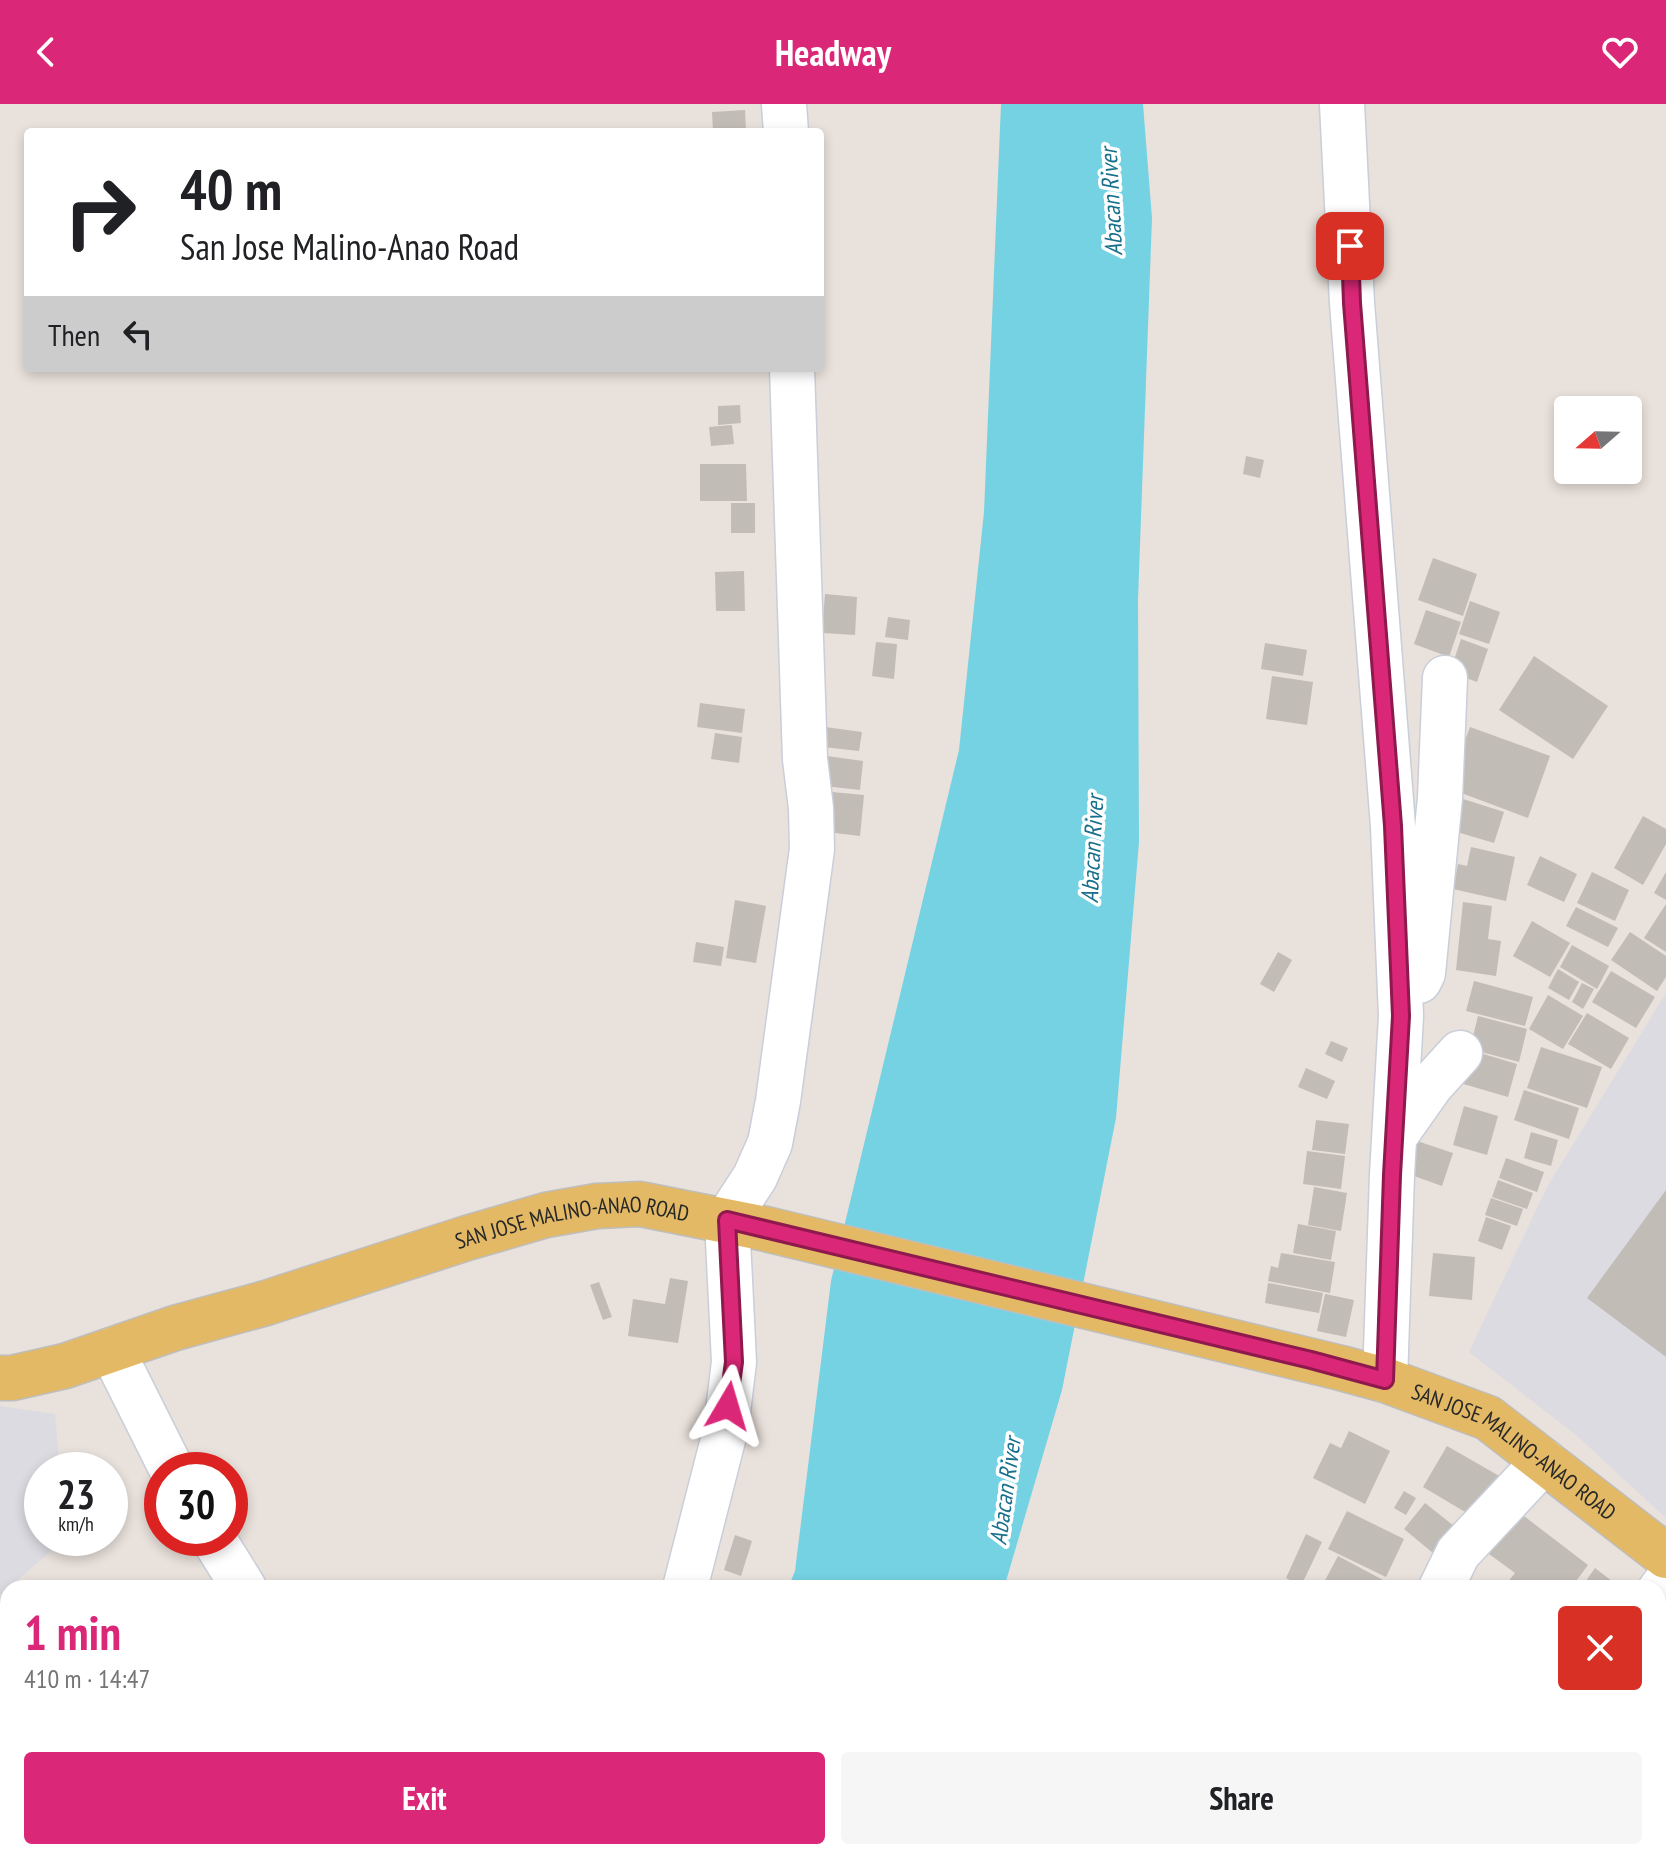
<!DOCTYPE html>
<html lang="en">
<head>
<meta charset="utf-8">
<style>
  :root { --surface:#fff; --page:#f6f6f6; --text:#202124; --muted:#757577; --accent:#db2777 }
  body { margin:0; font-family:"PT Sans Narrow",sans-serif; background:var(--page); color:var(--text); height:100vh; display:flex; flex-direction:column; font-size:30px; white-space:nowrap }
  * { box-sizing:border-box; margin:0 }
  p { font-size:26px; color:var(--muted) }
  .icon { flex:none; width:44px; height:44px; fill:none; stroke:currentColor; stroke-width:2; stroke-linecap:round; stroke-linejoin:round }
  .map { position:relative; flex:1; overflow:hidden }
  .drawer { position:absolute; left:0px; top:1476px; width:1666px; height:280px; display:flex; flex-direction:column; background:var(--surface); border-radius:24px 24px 0 0; box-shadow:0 4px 12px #0003 }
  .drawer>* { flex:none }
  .banner { position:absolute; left:24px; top:24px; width:800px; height:244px; border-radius:8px; box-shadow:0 4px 12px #0003; background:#fff; color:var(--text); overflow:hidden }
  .needle { width:52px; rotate:250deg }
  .buttons { position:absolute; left:1554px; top:292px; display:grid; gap:16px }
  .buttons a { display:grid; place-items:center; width:88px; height:88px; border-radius:8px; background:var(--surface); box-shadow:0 4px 12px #0003; font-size:40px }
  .speed { position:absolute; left:24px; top:1348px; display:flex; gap:16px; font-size:40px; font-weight:700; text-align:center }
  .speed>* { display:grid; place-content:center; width:104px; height:104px; border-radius:50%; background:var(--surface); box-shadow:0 4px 12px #0003; line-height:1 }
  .speed small { font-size:20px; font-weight:400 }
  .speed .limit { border:12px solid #d22; background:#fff; color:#111 }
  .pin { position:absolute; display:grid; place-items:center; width:68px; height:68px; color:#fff; margin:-34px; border-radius:16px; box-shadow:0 4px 12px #0006 }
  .me { position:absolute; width:88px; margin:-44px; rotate:7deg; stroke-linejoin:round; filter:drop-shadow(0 0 6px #0008) }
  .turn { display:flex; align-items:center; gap:28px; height:168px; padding:0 24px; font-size:36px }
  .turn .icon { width:104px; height:104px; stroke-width:2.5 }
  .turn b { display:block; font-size:56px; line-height:68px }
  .then { display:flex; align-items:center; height:76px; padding:0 24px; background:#0003; gap:16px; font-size:30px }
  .round { display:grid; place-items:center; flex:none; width:84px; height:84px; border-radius:8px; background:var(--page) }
  .head { display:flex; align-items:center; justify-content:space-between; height:136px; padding:0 24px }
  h1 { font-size:48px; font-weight:600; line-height:60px; color:var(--accent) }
  .primary-button { display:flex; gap:16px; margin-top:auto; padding:16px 24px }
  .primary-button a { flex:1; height:92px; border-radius:8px; background:var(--accent); color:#fff; font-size:32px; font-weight:600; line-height:92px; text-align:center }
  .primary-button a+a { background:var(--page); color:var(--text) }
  header { display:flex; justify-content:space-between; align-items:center; height:104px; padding:0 24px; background:var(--accent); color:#fff; font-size:36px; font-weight:600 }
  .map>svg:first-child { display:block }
</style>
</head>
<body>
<header><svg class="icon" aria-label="back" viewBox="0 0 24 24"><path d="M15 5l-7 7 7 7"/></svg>Headway<svg class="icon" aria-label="heart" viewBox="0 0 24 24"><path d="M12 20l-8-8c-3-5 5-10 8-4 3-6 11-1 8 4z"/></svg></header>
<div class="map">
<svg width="1666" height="1756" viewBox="0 0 1666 1756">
  <rect width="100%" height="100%" fill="#e9e1db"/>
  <g fill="#dcdbe2">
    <polygon points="1666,889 1666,1414 1576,1331 1469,1248 1547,1083"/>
    <polygon points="0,1302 55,1310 60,1366 42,1366 42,1434 66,1434 0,1491"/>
  </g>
  <g fill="#75d2e3">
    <polygon points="1001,0 1143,0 1152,114 1138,495 1139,738 1116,1014 1062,1286 1004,1484 788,1484 795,1467 831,1177 959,646 984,408"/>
    <polygon points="675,1748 926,1748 923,1756 672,1756"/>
  </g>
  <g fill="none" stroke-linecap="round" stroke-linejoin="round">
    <polyline stroke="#75d2e3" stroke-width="60" points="1262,1748 1277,1756"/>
  </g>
  <g fill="#c2bcb6">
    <polygon points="745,6 746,28 713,28 712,8"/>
    <polygon points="740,301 741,319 718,321 718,302"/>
    <polygon points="732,321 734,340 711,342 709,323"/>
    <polygon points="1246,352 1264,356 1260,374 1243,370"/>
    <polygon points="700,360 746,360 747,397 700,397"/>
    <rect x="731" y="399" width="24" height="30"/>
    <polygon points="1433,454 1477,470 1463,512 1418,496"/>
    <polygon points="744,467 745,507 716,507 715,468"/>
    <polygon points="825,490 857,493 855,531 822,529"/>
    <polygon points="1470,497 1500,508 1489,540 1459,530"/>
    <polygon points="1426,506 1461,518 1449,553 1414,540"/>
    <polygon points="888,513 910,516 908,536 885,533"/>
    <polygon points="1461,535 1488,545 1477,578 1450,568"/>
    <polygon points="876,538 897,540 894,575 872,572"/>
    <polygon points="1265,539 1307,546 1303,572 1261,565"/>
    <polygon points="1534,552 1608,602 1573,655 1499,606"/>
    <polygon points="1272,572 1313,578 1307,621 1266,615"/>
    <polygon points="700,599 745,605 742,629 697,623"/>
    <polygon points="825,623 862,628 859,647 823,643"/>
    <polygon points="1470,623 1550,652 1528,714 1448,684"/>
    <polygon points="715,629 742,633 739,659 711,655"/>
    <polygon points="827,652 863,657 860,686 824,682"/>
    <polygon points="832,688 864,691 860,732 827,728"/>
    <polygon points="1457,693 1504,708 1494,739 1447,725"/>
    <polygon points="1643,712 1666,725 1666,740 1643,781 1614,764"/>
    <polygon points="1471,743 1515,753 1506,797 1453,785 1458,760 1467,762"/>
    <polygon points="1540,752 1577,770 1564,798 1527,781"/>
    <polygon points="1592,768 1629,786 1615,817 1577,799"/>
    <polygon points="1666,768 1666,796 1654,789"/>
    <polygon points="735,796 766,802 756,859 726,854"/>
    <polygon points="1463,798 1492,802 1488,835 1501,837 1496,872 1456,866"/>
    <polygon points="1666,800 1666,848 1644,834"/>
    <polygon points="1576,803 1618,824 1608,843 1566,822"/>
    <polygon points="1532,817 1570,839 1550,873 1513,852"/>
    <polygon points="1630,828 1666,852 1666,873 1657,887 1611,856"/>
    <polygon points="696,838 724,843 721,862 693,858"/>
    <polygon points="1572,841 1609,862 1597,885 1560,863"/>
    <polygon points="1278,848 1292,856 1274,888 1260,880"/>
    <polygon points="1558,865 1579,878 1569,896 1548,884"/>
    <polygon points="1611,867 1655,893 1636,924 1592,898"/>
    <polygon points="1474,877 1533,893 1525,922 1466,907"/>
    <polygon points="1582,879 1594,885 1583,905 1572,898"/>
    <polygon points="1548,891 1583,912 1563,945 1529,925"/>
    <polygon points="1587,909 1629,934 1611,965 1568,940"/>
    <polygon points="1478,912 1527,925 1519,958 1470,945"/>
    <polygon points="1331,937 1348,944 1342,958 1325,950"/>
    <polygon points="1541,943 1602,963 1587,1004 1527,984"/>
    <polygon points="1470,946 1517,960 1508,993 1460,979"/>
    <polygon points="1306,964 1335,977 1327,995 1298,983"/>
    <polygon points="1524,986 1579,1004 1569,1035 1514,1016"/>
    <polygon points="1464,1002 1498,1012 1487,1051 1453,1041"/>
    <polygon points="1316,1016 1349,1020 1345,1050 1312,1046"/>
    <polygon points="1531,1028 1558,1036 1551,1062 1524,1054"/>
    <polygon points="1411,1035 1453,1049 1442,1082 1400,1067"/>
    <polygon points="1307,1047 1345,1052 1341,1085 1303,1080"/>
    <polygon points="1506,1054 1544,1068 1537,1088 1499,1074"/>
    <polygon points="1498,1076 1533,1089 1527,1105 1492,1093"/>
    <polygon points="1314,1083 1347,1089 1341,1127 1308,1121"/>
    <polygon points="1666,1086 1666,1253 1587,1194"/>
    <polygon points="1491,1094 1523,1105 1517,1122 1485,1111"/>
    <polygon points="1486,1113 1511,1122 1502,1146 1478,1137"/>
    <polygon points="1298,1120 1336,1127 1331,1156 1293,1149"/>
    <polygon points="1281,1149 1335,1158 1330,1189 1268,1177 1271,1162 1278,1164"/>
    <polygon points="1433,1149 1475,1153 1472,1196 1429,1192"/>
    <polygon points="670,1174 688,1177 678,1239 628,1232 633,1195 665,1200"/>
    <polygon points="599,1178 612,1213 603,1216 590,1181"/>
    <polygon points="1268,1179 1323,1189 1319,1209 1265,1199"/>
    <polygon points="1325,1190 1354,1196 1346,1233 1317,1227"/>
    <polygon points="1349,1327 1390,1347 1365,1400 1313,1374 1330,1339 1341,1344"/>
    <polygon points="1447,1342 1501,1373 1477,1415 1423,1383"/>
    <polygon points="1404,1387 1416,1394 1406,1411 1394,1404"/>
    <polygon points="1425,1399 1454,1422 1433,1449 1404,1425"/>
    <polygon points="1516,1406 1588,1461 1571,1484 1503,1484 1515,1469 1485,1447"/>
    <polygon points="1347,1407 1404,1435 1386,1473 1328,1445"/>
    <polygon points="1306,1430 1322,1438 1301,1482 1286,1474"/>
    <polygon points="735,1431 752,1437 741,1472 724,1466"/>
    <polygon points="1338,1452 1398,1484 1321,1484"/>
    <polygon points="1595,1464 1621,1484 1581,1484"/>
    <polygon points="1658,1527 1666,1532 1666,1554 1658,1565"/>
    <polygon points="1666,1565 1666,1633 1658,1627 1658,1575"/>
    <polygon points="1666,1641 1666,1672 1658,1665 1658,1651"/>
    <polygon points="1658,1667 1666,1674 1666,1693 1658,1703"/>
    <polygon points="1448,1748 1486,1748 1481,1756 1459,1756"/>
  </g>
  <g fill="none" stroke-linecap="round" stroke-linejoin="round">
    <defs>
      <g id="minor">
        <polyline points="784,0 786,28"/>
        <polyline points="1342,0 1352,199 1393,722 1401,912 1392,1071 1385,1276"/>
        <polyline points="1419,877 1423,869 1440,694 1445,574"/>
        <polyline points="1395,1032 1431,981 1460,949"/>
        <polyline points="112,1246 172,1366"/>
        <polyline points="213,1434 244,1484"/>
        <polyline points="685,1484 726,1324 734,1258 727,1116 755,1073 770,1039 778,997 812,745 811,704 805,655 792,264"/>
        <polyline points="1441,1484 1458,1449 1544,1357"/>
        <polyline points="1658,1489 1666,1478"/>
        <polyline points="417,1748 422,1756"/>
        <polyline points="572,1756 576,1748"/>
      </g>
      <g id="major">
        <path id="s1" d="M0,1274H12L65,1262L175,1224L266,1199L467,1134L546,1111L597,1102L640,1100L766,1125L1341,1264L1385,1276L1488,1314L1666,1452"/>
      </g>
    </defs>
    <use href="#minor" stroke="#c9ced9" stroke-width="47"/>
    <use href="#major" stroke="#bebebe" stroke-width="47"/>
    <use href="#minor" stroke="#fff" stroke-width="44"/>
    <use href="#major" stroke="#e4b965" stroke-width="44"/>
  </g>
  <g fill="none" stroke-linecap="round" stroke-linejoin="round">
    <defs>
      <polyline id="route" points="728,1302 734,1258 727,1116 1311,1256 1385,1276 1392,1071 1401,912 1393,722 1352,199 1350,142"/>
    </defs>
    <use href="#route" stroke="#8e194d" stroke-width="20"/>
    <use href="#route" stroke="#db2777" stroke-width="14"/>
  </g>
  <g text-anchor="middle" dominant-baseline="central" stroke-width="7" stroke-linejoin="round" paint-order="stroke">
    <g font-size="22" fill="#282828" stroke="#fff">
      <text stroke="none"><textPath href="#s1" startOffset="596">SAN JOSE MALINO-ANAO ROAD</textPath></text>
      <text stroke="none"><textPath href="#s1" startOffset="1580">SAN JOSE MALINO-ANAO ROAD</textPath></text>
    </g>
    <g font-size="24" font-style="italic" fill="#18708c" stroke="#fff">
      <text transform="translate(1111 98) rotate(-93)">Abacan River</text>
      <text transform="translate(1092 745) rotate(-87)">Abacan River</text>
      <text transform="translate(1005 1387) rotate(-82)">Abacan River</text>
    </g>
  </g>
</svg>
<div class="buttons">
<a><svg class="needle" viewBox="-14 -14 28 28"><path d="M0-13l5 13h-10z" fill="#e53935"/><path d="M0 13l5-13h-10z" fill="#757577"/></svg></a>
</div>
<div class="speed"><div>23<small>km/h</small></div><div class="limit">30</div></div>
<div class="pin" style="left:1350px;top:142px;background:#d93025"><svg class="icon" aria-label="arrive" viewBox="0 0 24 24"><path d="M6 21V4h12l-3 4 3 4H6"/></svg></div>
<svg class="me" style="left:728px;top:1302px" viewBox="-20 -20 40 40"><path d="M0-17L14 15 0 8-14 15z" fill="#db2777" stroke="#fff" stroke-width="4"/></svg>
<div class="banner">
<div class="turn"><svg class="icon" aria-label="right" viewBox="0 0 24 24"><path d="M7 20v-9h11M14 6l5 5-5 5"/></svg><div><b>40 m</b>San Jose Malino-Anao Road</div></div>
<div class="then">Then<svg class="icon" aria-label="left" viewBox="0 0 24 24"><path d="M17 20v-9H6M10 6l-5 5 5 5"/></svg></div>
</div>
<section class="drawer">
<div class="head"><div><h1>1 min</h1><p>410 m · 14:47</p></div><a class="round" style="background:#d93025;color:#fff"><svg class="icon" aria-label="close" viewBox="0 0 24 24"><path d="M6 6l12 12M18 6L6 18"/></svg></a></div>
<div class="primary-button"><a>Exit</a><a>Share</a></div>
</section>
</div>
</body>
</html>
